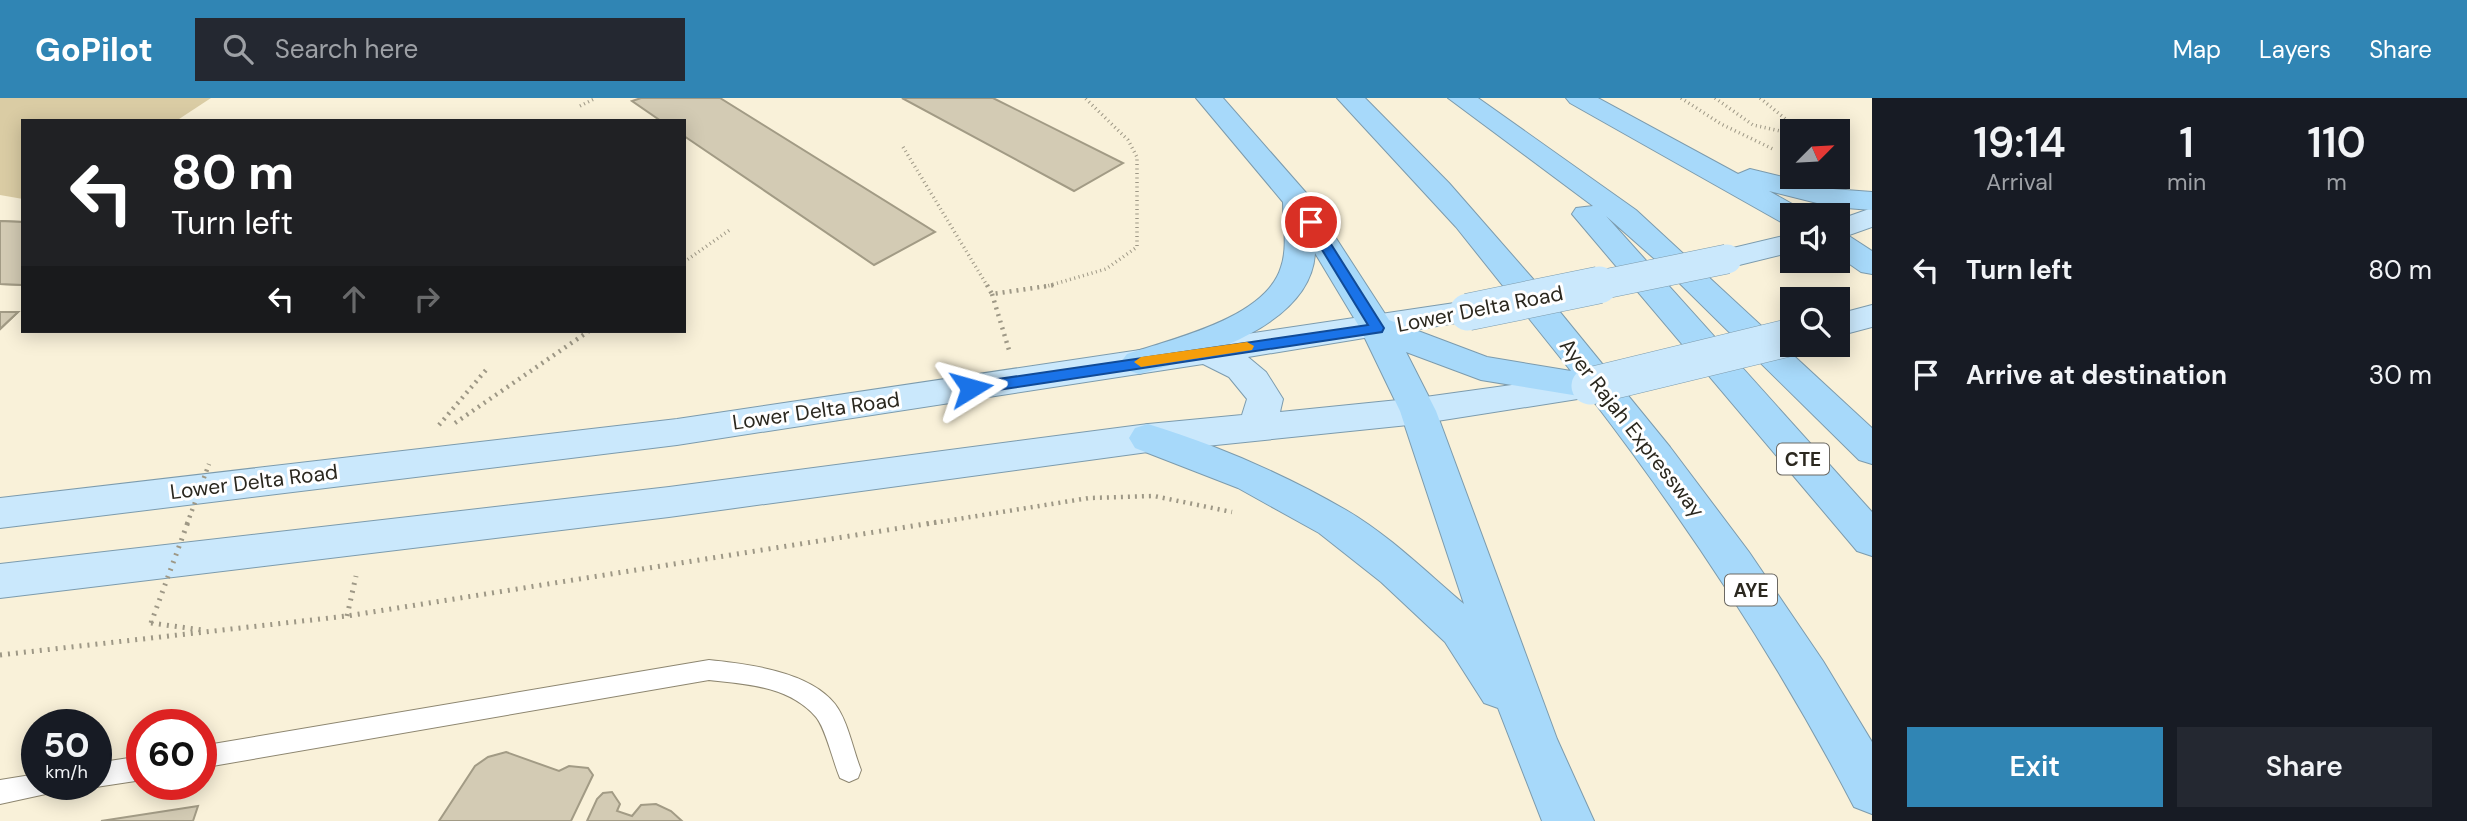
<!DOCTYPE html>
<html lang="en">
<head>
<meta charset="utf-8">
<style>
  :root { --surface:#171b24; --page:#242831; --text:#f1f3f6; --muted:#9ea1a6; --accent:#3085b4 }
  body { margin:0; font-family:"DM Sans",sans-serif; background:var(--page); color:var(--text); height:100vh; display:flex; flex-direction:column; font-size:26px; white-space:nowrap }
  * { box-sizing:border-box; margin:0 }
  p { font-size:23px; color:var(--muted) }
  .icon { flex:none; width:38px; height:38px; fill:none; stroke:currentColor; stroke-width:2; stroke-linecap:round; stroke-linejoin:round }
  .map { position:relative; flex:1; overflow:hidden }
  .details { display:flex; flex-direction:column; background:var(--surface); width:595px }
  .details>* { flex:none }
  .guide { position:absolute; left:21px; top:21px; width:665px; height:214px; border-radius:0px; box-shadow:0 4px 18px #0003; background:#202124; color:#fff; overflow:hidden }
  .needle { width:46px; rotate:66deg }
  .controls { position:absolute; left:1780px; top:21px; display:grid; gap:14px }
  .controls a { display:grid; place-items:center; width:70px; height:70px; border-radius:0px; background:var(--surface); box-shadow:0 4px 18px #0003; font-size:35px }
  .speed { position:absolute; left:21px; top:611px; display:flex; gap:14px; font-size:35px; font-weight:700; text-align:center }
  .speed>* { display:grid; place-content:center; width:91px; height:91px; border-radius:50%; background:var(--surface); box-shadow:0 4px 18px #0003; line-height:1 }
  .speed small { font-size:18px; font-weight:400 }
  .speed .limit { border:10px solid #d22; background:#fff; color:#111 }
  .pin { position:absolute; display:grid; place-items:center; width:60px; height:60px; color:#fff; margin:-30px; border:4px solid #fff; border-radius:50%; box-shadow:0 2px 7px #0007 }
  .me { position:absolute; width:77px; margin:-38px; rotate:82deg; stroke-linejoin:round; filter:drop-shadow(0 0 5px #0008) }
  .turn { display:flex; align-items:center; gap:24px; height:147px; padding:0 35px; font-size:32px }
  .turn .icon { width:91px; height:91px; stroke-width:2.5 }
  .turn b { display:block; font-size:49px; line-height:60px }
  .lanes { display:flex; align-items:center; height:66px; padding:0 35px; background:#0003; justify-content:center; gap:35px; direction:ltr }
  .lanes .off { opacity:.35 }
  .eta { display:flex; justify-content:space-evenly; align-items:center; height:119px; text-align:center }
  .eta b { font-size:42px; font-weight:600; line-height:49px }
  .button { display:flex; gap:14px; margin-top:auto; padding:14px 35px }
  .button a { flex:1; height:80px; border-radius:0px; background:var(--accent); color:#fff; font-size:28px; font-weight:600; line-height:80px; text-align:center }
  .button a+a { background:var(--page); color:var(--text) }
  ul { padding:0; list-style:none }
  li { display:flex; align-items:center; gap:21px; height:105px; padding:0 35px }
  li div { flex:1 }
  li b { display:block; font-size:26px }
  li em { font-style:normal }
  header { display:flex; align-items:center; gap:42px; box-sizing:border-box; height:98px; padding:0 35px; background:var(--accent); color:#fff }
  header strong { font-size:33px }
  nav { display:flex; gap:38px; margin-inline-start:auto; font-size:24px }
  .search { width:490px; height:63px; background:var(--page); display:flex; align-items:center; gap:18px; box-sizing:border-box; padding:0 24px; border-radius:0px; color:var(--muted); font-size:26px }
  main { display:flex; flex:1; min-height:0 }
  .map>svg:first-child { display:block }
</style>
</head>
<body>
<header>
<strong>GoPilot</strong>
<div class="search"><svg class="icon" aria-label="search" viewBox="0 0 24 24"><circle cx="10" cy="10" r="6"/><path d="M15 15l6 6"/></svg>Search here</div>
<nav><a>Map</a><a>Layers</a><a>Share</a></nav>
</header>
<main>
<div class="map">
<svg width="1872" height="723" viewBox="0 0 1872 723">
  <rect width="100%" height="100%" fill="#f9f1d9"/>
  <polygon fill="#dacca4" points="0,0 211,0 176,23 23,23 23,101 0,97"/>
  <g fill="#d3cbb4" stroke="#a29b85" stroke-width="2">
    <polygon points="641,0 720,0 935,134 874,167 684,38 684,23 661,23 632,3"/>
    <polygon points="902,0 993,0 1123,65 1074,93"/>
    <polygon points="0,123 23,124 23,187 0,186"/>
    <polygon points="0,123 23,124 23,187 0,186"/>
    <polygon points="0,214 18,214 0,231"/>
    <polygon points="0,214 18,214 0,231"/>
    <polygon points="506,654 559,673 569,668 588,670 593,677 571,723 439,723 475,668 488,659"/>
    <polygon points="612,694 620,706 617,713 632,718 641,707 656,706 671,713 682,723 587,723 597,701 603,695"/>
    <polygon points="198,708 193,723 101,723"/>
  </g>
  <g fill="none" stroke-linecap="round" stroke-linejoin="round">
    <defs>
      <g id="lane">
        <path d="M709,562C747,566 809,573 835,606C848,623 853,652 861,672L858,680L849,684L840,680C833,664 826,631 816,619C789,588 746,586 709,582L201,670V648Z"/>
        <polygon points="142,658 142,682 96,689 89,686 96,686 96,665"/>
        <polygon points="37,676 37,686 58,686 55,694 0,706 0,682"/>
      </g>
      <g id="primary">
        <polygon points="1872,110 1872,129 1838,141 1838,122"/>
        <polygon points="1792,136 1792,154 1727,170 1716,168 1711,161 1716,154"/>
        <polygon points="1468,203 1480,207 1485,214 1480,221 1248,259 1266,274 1283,301 1280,314 1418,300 1590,276 1603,279 1608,288 1603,297 1418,326 1148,354 669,419 0,500 0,466 669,389 1148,326 1242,317 1247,301 1229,279 1203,266 677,347 0,430 0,400 677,321"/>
        <polygon points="1872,207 1872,229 1838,238 1838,216"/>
      </g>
      <g id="highway">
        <path d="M1196,0H1223L1308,97L1389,222L1487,259L1571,273L1456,129L1337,0H1365L1449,85L1533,181L1670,349L1749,454L1823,563L1872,644V716L1854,709C1779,565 1690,429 1591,300L1481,282L1406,254L1436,313L1557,641L1594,723H1542L1498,610L1484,605L1445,544L1381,484L1319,435L1238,390L1135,350L1129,340L1135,330L1148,326C1216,347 1284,376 1346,412C1389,437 1426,474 1464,506L1400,313L1360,230L1315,155C1311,229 1197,260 1139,276L1127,272L1121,264L1127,256C1172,241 1266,220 1281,169C1288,149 1283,125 1283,104Z"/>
        <polygon points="1448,0 1478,0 1636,112 1872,330 1872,366 1859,362 1657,163 1606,118 1872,414 1872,458 1857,453 1572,116 1576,110 1593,108"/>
        <polygon points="1566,0 1598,0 1738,76 1750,71 1833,91 1872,94 1872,112 1833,109 1769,93 1803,112 1806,117 1792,117 1792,127 1781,124 1570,5"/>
        <polygon points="1838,136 1849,138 1872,153 1872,176 1861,174 1838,158"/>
      </g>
    </defs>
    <use href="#lane" stroke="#8d8670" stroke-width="2"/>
    <use href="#primary" stroke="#7c9bad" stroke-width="2"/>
    <use href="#highway" stroke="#7c9bad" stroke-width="2"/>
    <g stroke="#9e9886" stroke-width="3.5" stroke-dasharray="1 3.5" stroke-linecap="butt">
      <polyline points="1681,0 1721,26 1775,52"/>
      <polyline points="1715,0 1753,27 1785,34 1788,23 1760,0"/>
      <polyline points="580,8 596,0"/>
      <polyline points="903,49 988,189"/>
      <polyline points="684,164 731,131"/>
      <polyline points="1044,189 1106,171 1137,149 1137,59 1128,42 1085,0"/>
    </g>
    <g stroke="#9e9886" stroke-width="4.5" stroke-dasharray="2 5" stroke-linecap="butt">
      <polyline points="987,187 992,196 1054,187"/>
      <polyline points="992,196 1009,252"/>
      <polyline points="455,325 589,233"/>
      <polyline points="439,327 486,272"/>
      <polyline points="927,426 1089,400 1154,398 1232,414"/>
    </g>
    <g stroke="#9e9886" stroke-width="5" stroke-dasharray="2 6" stroke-linecap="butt">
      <polyline points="347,518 356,478"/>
      <polyline points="151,525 202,532"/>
      <polyline points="0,557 347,518 938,424"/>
    </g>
    <use href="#lane" fill="#fff" fill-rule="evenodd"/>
    <use href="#primary" fill="#cae8fc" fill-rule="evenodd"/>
    <use href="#highway" fill="#a7d9fa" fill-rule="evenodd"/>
    <defs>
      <polyline id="primary-bridge-far1" points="1590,189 1727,161"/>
      <g id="primary-bridge">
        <polyline points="1468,214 1599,187"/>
        <polyline points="1590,288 1792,239"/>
      </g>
    </defs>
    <use href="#primary-bridge-far1" stroke="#7c9bad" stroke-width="30" stroke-linecap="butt"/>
    <use href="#primary-bridge" stroke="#7c9bad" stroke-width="38" stroke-linecap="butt"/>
    <polyline stroke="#9e9886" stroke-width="4.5" stroke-dasharray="2 5" stroke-linecap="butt" points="187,426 209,366"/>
    <polyline stroke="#9e9886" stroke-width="5" stroke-dasharray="2 6" stroke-linecap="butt" points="151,525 188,424"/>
    <use href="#primary-bridge-far1" stroke="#cae8fc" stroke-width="29"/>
    <use href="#primary-bridge" stroke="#cae8fc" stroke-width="37"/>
  </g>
  <polygon fill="#1a73e8" stroke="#114b97" stroke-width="2" points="1311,120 1317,124 1384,230 1382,234 971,296 964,290 971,285 1368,227 1305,124"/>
  <polygon fill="#f59e0b" points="1247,244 1254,248 1252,252 1141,269 1134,264 1141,259"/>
  <g text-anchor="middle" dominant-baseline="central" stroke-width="6" stroke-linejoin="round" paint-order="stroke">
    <g fill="#fff" stroke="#6b6862" stroke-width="2">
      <rect x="1777" y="345.5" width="52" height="31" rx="5"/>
      <rect x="1725" y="476.5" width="52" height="31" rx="5"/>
    </g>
    <g font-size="19" font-weight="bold" fill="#2b281f">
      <text x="1803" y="361">CTE</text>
      <text x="1751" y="492">AYE</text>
    </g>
    <g font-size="21" fill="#2b281f" stroke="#fff">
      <text transform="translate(1480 211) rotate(-11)">Lower Delta Road</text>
      <text transform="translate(816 313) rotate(-8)">Lower Delta Road</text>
      <text transform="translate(1632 330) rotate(52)">Ayer Rajah Expressway</text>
      <text transform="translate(254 384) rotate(-7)">Lower Delta Road</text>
    </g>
  </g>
</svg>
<div class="controls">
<a><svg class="needle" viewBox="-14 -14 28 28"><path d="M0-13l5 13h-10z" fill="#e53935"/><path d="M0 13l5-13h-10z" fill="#9ea1a6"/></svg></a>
<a><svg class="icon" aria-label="sound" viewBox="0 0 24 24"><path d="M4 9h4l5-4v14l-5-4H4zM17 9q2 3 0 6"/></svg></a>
<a><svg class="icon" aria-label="search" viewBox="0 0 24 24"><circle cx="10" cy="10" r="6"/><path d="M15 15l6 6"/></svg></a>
</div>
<div class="speed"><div>50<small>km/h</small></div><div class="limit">60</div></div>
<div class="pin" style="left:1311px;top:124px;background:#d93025"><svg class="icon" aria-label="arrive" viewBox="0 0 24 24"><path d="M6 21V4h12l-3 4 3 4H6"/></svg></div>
<svg class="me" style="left:971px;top:290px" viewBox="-20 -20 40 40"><path d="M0-17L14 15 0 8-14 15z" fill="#1a73e8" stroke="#fff" stroke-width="4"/></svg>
<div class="guide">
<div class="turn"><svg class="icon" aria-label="left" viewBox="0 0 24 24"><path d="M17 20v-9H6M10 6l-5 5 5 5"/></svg><div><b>80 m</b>Turn left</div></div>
<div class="lanes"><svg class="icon" aria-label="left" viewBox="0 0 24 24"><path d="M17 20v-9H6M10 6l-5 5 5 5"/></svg><svg class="icon off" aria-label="ahead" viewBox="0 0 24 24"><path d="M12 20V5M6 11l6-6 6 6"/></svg><svg class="icon off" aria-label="right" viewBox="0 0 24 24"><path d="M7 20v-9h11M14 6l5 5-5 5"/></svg></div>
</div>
</div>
<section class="details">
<div class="eta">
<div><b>19:14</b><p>Arrival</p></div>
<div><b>1</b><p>min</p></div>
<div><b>110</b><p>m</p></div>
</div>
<ul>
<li><svg class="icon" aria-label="left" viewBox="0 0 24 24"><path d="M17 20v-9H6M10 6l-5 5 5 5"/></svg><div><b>Turn left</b></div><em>80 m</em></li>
<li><svg class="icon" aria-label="arrive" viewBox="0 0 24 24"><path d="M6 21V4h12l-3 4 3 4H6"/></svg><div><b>Arrive at destination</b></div><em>30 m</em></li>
</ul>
<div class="button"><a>Exit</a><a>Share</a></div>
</section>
</main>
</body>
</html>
